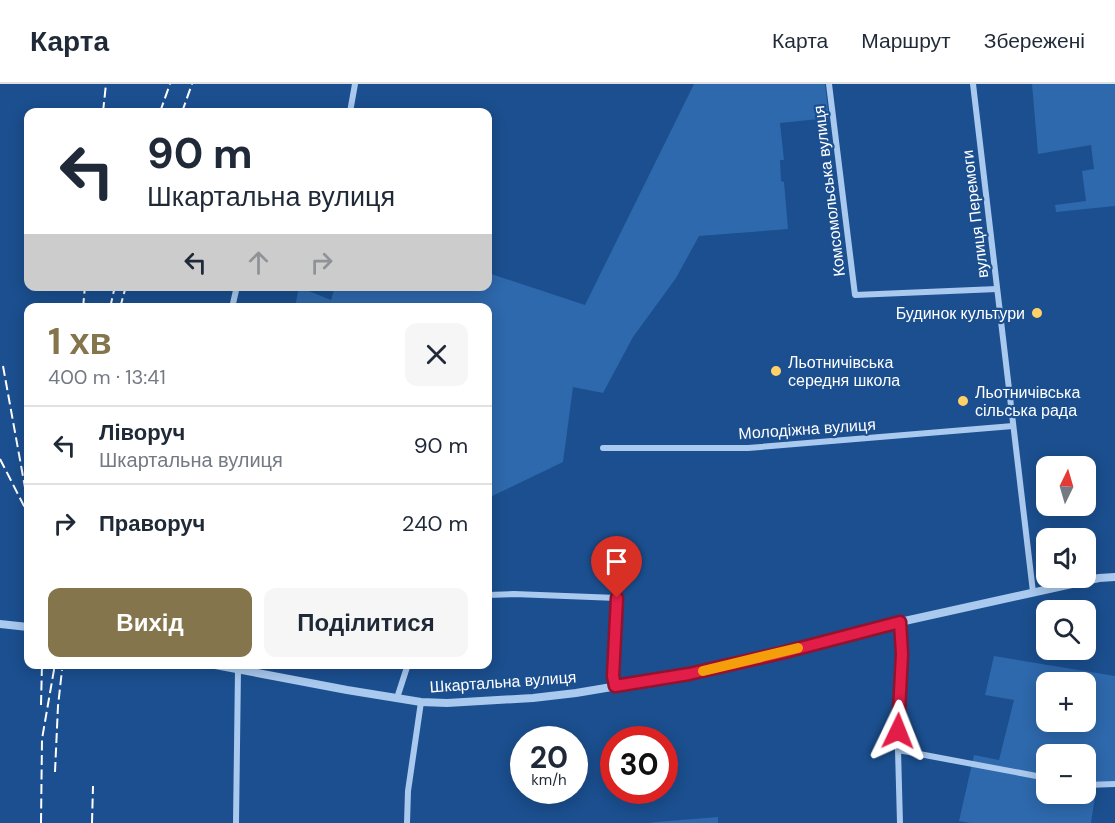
<!DOCTYPE html>
<html lang="uk">
<head>
<meta charset="utf-8">
<style>
  :root { --surface:#fff; --page:#f6f6f7; --text:#1f2937; --muted:#747a83; --line:#e0e1e3; --accent:#84754c }
  body { margin:0; font-family:"DM Sans",sans-serif; background:var(--page); color:var(--text); height:100vh; display:flex; flex-direction:column; font-size:22px; white-space:nowrap }
  * { box-sizing:border-box; margin:0 }
  p { font-size:20px; color:var(--muted) }
  .icon { flex:none; width:33px; height:33px; fill:none; stroke:currentColor; stroke-width:2; stroke-linecap:round; stroke-linejoin:round }
  .map { position:relative; flex:1; overflow:hidden }
  .panel { position:absolute; left:24px; top:219px; width:468px; height:366px; display:flex; flex-direction:column; background:var(--surface); border-radius:12px; box-shadow:0 3px 15px #0003 }
  .panel>* { flex:none }
  .guide { position:absolute; left:24px; top:24px; width:468px; height:183px; border-radius:12px; box-shadow:0 3px 15px #0003; background:#fff; color:var(--text); overflow:hidden }
  .needle { width:39px; rotate:5deg }
  .buttons { position:absolute; left:1036px; top:372px; display:grid; gap:12px }
  .buttons a { display:grid; place-items:center; width:60px; height:60px; border-radius:12px; background:var(--surface); box-shadow:0 3px 15px #0003; font-size:30px }
  .speed { position:absolute; left:510px; top:642px; display:flex; gap:12px; font-size:30px; font-weight:700; text-align:center }
  .speed>* { display:grid; place-content:center; width:78px; height:78px; border-radius:50%; background:var(--surface); box-shadow:0 3px 15px #0003; line-height:1 }
  .speed small { font-size:15px; font-weight:400 }
  .speed .limit { border:9px solid #d22; background:#fff; color:#111 }
  .pin { position:absolute; display:grid; place-items:center; width:51px; height:51px; color:#fff; margin:-62px -26px; border-radius:50% 50% 50% 0; rotate:-45deg; box-shadow:0 0 6px #0007 }
  .pin .icon { rotate:45deg }
  .me { position:absolute; width:66px; margin:-33px; rotate:2deg; stroke-linejoin:round; filter:drop-shadow(0 0 4px #0008) }
  .turn { display:flex; align-items:center; gap:21px; height:126px; padding:0 24px; font-size:27px }
  .turn .icon { width:78px; height:78px; stroke-width:2.5 }
  .turn b { display:block; font-size:42px; line-height:51px }
  .lanes { display:flex; align-items:center; height:57px; padding:0 24px; background:#0003; justify-content:center; gap:30px; direction:ltr }
  .lanes .off { opacity:.35 }
  .round { display:grid; place-items:center; flex:none; width:63px; height:63px; border-radius:12px; background:var(--page) }
  .overview { display:flex; align-items:center; justify-content:space-between; height:102px; padding:0 24px }
  h1 { font-size:36px; font-weight:700; line-height:45px; color:var(--accent) }
  .cta { display:flex; gap:12px; margin-top:auto; padding:12px 24px }
  .cta a { flex:1; height:69px; border-radius:12px; background:var(--accent); color:#fff; font-size:24px; font-weight:700; line-height:69px; text-align:center }
  .cta a+a { background:var(--page); color:var(--text) }
  ul { padding:0; list-style:none }
  li { display:flex; align-items:center; gap:18px; height:78px; padding:0 24px; border-top:2px solid var(--line) }
  li div { flex:1 }
  li b { display:block; font-size:22px }
  li em { font-style:normal }
  header { display:flex; align-items:center; gap:36px; box-sizing:border-box; height:84px; padding:0 30px; background:var(--surface); border-bottom:2px solid var(--line) }
  header strong { font-size:28px }
  nav { display:flex; gap:33px; margin-inline-start:auto; font-size:21px }
  .map>svg:first-child { display:block }
</style>
</head>
<body>
<header>
<strong>Карта</strong>
<nav><a>Карта</a><a>Маршрут</a><a>Збережені</a></nav>
</header>
<div class="map">
<svg width="1115" height="739" viewBox="0 0 1115 739">
  <rect width="100%" height="100%" fill="#1b4f8f"/>
  <g fill="#2e69ad" fill-rule="evenodd">
    <polygon points="694,0 825,0 829,34 780,39 784,76 780,76 781,97 784,98 788,145 699,152 676,194 633,253 603,309 573,303 563,378 488,414 488,224 295,223 299,203 331,216 335,203 488,202 488,189 585,221"/>
    <polygon points="1032,0 1115,0 1115,122 1056,128 1055,121 1086,117 1082,87 1094,85 1091,61 1038,70"/>
    <path d="M994,572L1115,592V700H1097L1091,739H970L959,737L974,671L999,676L1014,616L985,611ZM1047,598H1086V638H1047ZM1047,670H1086V710H1047Z"/>
    <polygon points="718,733 718,739 648,739 656,738"/>
  </g>
  <g fill="none" stroke-linecap="round" stroke-linejoin="round">
    <g stroke="#a9c9ee" stroke-width="6">
      <polyline points="829,0 855,211 997,205"/>
      <polyline points="973,0 1033,508"/>
      <polyline points="350,28 355,0"/>
      <polyline points="232,224 237,202"/>
      <polyline points="603,364 748,364 1013,342"/>
      <polyline points="488,511 514,510 617,514 613,592 615,602"/>
      <polyline points="397,614 408,580"/>
      <polyline points="898,666 1047,694"/>
      <polyline points="1086,701 1115,700"/>
      <polyline points="236,739 238,586"/>
      <polyline points="407,739 408,707 421,618"/>
      <polyline points="900,739 898,666 901,570 900,538"/>
    </g>
    <g stroke="#a9c9ee" stroke-width="8">
      <polyline points="0,540 28,543"/>
      <polyline points="210,580 347,606 421,618 447,619 533,614 576,609 689,590 781,569 900,538 1099,494 1115,493"/>
    </g>
    <g stroke="#fff" stroke-width="2" stroke-dasharray="10 4.5" stroke-linecap="butt">
      <polyline points="103,28 106,0"/>
      <polyline points="160,28 170,0"/>
      <polyline points="182,28 192,0"/>
      <polyline points="83,224 85,202"/>
      <polyline points="110,224 115,202"/>
      <polyline points="120,224 126,202"/>
      <polyline points="3,282 28,420"/>
      <polyline points="0,375 25,424 28,434"/>
      <polyline points="41,621 42,580"/>
      <polyline points="55,688 58,622 62,586"/>
      <polyline points="41,739 42,655 55,580"/>
      <polyline points="92,739 93,702"/>
    </g>
  </g>
  <g fill="none" stroke-linecap="round" stroke-linejoin="round">
    <defs>
      <polyline id="route" points="617,514 613,592 615,602 689,590 781,569 900,538 902,570 898,647"/>
    </defs>
    <use href="#route" stroke="#92132f" stroke-width="15"/>
    <use href="#route" stroke="#e11d48" stroke-width="10"/>
    <polyline stroke="#f59e0b" stroke-width="10" points="703,587 798,564"/>
  </g>
  <g fill="#ffd166" stroke="#1b4f8f" stroke-width="2">
    <circle cx="1037" cy="229" r="6"/>
    <circle cx="776" cy="287" r="6"/>
    <circle cx="963" cy="317" r="6"/>
  </g>
  <g text-anchor="middle" dominant-baseline="central" stroke-width="4.5" stroke-linejoin="round" paint-order="stroke">
    <g font-size="16" fill="#fff" stroke="#1b4f8f">
      <text transform="translate(829 107) rotate(-97)">Комсомольська вулиця</text>
      <text transform="translate(975 130) rotate(-97)">вулиця Перемоги</text>
      <text transform="translate(807 345) rotate(-4)">Молодіжна вулиця</text>
      <text transform="translate(503 598) rotate(-4)">Шкартальна вулиця</text>
    </g>
    <g font-size="16" fill="#fff" stroke="#1b4f8f" text-anchor="start">
      <text x="1025" y="229" text-anchor="end">Будинок культури</text>
      <text x="788" y="278">Льотничівська<tspan x="788" dy="18">середня школа</tspan></text>
      <text x="975" y="308">Льотничівська<tspan x="975" dy="18">сільська рада</tspan></text>
    </g>
  </g>
</svg>
<div class="buttons">
<a><svg class="needle" viewBox="-14 -14 28 28"><path d="M0-13l5 13h-10z" fill="#e53935"/><path d="M0 13l5-13h-10z" fill="#747a83"/></svg></a>
<a><svg class="icon" aria-label="sound" viewBox="0 0 24 24"><path d="M4 9h4l5-4v14l-5-4H4zM17 9q2 3 0 6"/></svg></a>
<a><svg class="icon" aria-label="search" viewBox="0 0 24 24"><circle cx="10" cy="10" r="6"/><path d="M15 15l6 6"/></svg></a>
<a>+</a>
<a>−</a>
</div>
<div class="speed"><div>20<small>km/h</small></div><div class="limit">30</div></div>
<div class="pin" style="left:617px;top:514px;background:#d93025"><svg class="icon" aria-label="arrive" viewBox="0 0 24 24"><path d="M6 21V4h12l-3 4 3 4H6"/></svg></div>
<svg class="me" style="left:898px;top:647px" viewBox="-20 -20 40 40"><path d="M0-17L14 15 0 8-14 15z" fill="#e11d48" stroke="#fff" stroke-width="4"/></svg>
<div class="guide">
<div class="turn"><svg class="icon" aria-label="left" viewBox="0 0 24 24"><path d="M17 20v-9H6M10 6l-5 5 5 5"/></svg><div><b>90 m</b>Шкартальна вулиця</div></div>
<div class="lanes"><svg class="icon" aria-label="left" viewBox="0 0 24 24"><path d="M17 20v-9H6M10 6l-5 5 5 5"/></svg><svg class="icon off" aria-label="ahead" viewBox="0 0 24 24"><path d="M12 20V5M6 11l6-6 6 6"/></svg><svg class="icon off" aria-label="right" viewBox="0 0 24 24"><path d="M7 20v-9h11M14 6l5 5-5 5"/></svg></div>
</div>
<section class="panel">
<div class="overview"><div><h1>1 хв</h1><p>400 m · 13:41</p></div><a class="round"><svg class="icon" aria-label="close" viewBox="0 0 24 24"><path d="M6 6l12 12M18 6L6 18"/></svg></a></div>
<ul>
<li><svg class="icon" aria-label="left" viewBox="0 0 24 24"><path d="M17 20v-9H6M10 6l-5 5 5 5"/></svg><div><b>Ліворуч</b><p>Шкартальна вулиця</p></div><em>90 m</em></li>
<li><svg class="icon" aria-label="right" viewBox="0 0 24 24"><path d="M7 20v-9h11M14 6l5 5-5 5"/></svg><div><b>Праворуч</b></div><em>240 m</em></li>
</ul>
<div class="cta"><a>Вихід</a><a>Поділитися</a></div>
</section>
</div>
</body>
</html>
